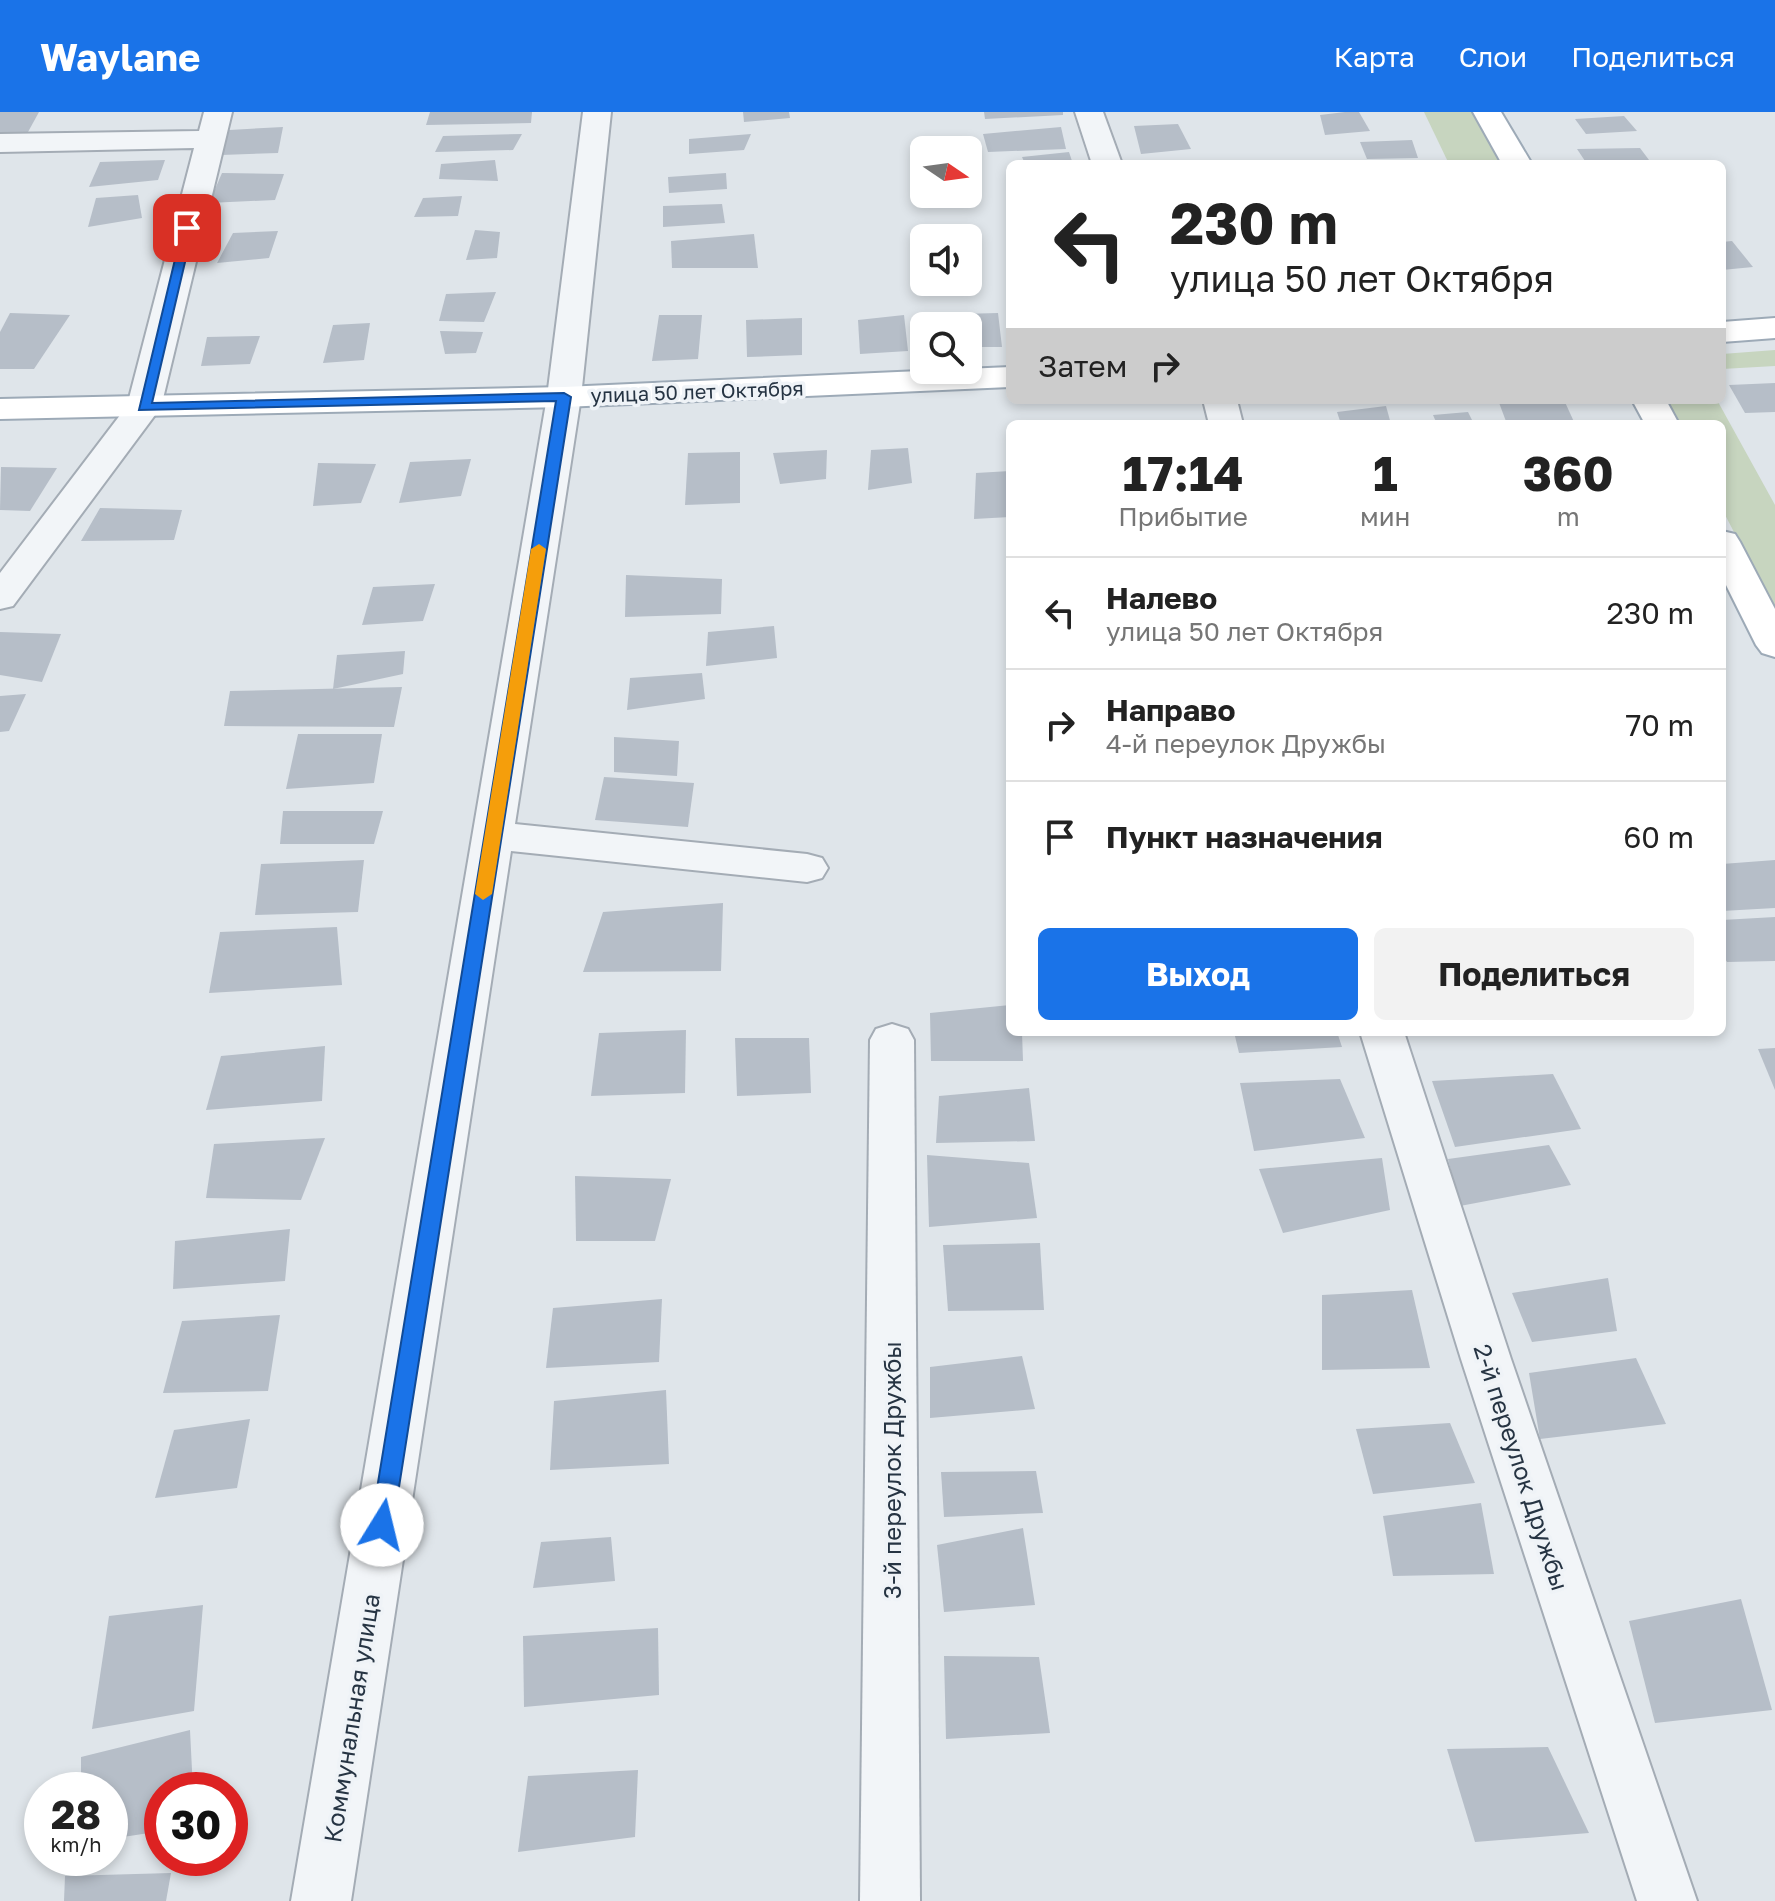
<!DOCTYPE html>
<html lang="ru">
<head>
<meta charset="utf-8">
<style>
  :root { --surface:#fff; --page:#f2f2f2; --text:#222; --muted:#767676; --line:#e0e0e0; --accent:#1a73e8 }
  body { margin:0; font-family:"Golos Text",sans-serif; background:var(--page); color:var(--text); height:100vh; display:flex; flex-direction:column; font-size:30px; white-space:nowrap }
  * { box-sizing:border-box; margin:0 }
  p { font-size:26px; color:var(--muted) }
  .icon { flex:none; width:44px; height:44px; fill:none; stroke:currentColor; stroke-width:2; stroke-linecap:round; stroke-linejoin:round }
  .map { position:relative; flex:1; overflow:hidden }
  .panel { position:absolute; left:1006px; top:308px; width:720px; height:616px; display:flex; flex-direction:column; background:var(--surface); border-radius:12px; box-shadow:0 4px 12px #0003 }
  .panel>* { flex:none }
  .top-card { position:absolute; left:1006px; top:48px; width:720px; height:244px; border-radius:12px; box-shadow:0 4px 12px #0003; background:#fff; color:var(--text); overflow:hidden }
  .needle { width:52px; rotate:103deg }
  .controls { position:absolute; left:910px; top:24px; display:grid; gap:16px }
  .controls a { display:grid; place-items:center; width:72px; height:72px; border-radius:12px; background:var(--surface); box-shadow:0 4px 12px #0003; font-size:40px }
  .speed { position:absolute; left:24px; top:1660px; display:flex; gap:16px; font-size:40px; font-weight:700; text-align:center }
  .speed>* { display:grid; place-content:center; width:104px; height:104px; border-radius:50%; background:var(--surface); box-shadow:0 4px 12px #0003; line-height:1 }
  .speed small { font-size:20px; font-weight:400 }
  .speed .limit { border:12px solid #d22; background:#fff; color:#111 }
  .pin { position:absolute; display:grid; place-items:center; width:68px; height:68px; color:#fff; margin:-34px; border-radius:16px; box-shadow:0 4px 12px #0006 }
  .me { position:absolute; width:88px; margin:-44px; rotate:9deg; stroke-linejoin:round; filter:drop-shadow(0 0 6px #0008) }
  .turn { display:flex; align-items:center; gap:28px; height:168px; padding:0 32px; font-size:36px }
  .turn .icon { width:104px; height:104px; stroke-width:2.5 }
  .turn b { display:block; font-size:56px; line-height:68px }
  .then { display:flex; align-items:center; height:76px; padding:0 32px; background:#0003; gap:16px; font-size:30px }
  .eta { display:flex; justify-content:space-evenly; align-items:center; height:136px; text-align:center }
  .eta b { font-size:48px; font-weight:700; line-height:56px }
  .action { display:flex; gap:16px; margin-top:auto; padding:16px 32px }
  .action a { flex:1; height:92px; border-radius:12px; background:var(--accent); color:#fff; font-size:32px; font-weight:700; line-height:92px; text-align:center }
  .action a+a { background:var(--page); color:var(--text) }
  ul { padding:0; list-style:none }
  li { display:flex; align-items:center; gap:24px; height:112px; padding:0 32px; border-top:2px solid var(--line) }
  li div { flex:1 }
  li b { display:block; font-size:30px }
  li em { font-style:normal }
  header { display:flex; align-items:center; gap:48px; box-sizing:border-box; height:112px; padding:0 40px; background:var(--accent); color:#fff }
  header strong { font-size:38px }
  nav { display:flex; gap:44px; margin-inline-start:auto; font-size:28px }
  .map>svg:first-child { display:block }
</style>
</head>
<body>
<header>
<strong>Waylane</strong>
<nav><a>Карта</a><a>Слои</a><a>Поделиться</a></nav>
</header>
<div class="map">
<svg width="1775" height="1789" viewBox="0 0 1775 1789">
  <rect width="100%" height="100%" fill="#dfe5ea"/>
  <g fill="#c7d5bf">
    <polygon points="1424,0 1473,0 1500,52 1449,52"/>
    <polygon points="1775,238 1775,254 1722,257 1722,242"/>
    <polygon points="1665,288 1717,288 1775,393 1775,499 1722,397 1722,312 1678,312"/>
  </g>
  <g fill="#b6bec8">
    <polygon points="0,0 39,0 28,20 0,21"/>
    <polygon points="430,0 532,0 531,11 426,13"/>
    <polygon points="743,0 789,0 790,6 744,10"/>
    <polygon points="984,0 1063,0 1063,3 985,7"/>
    <polygon points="1345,0 1359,0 1370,19 1325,23 1320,3"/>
    <polygon points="1624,4 1637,19 1586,22 1575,7"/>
    <polygon points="1178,12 1191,37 1141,42 1134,14"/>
    <polygon points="283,15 278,41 221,43 229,18"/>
    <polygon points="1061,15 1066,37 988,40 983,22"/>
    <polygon points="522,22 513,38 435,40 443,24"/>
    <polygon points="751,22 744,38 689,42 689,27"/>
    <polygon points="1412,28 1418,46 1367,47 1360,30"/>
    <polygon points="1640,36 1652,52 1587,52 1577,37"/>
    <polygon points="1069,40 1073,52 1025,52 1022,45"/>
    <polygon points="165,48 158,68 89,75 100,50"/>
    <polygon points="495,48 498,69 439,67 441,52"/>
    <polygon points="222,61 284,62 275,88 209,91"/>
    <polygon points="726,61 727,77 669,81 668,65"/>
    <polygon points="138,83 142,106 88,115 96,86"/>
    <polygon points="462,84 458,104 414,105 423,86"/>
    <polygon points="722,92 725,111 663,115 663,94"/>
    <polygon points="475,118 500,120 497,146 466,148"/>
    <polygon points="278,119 269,146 217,151 233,121"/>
    <polygon points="754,122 758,156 672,156 671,129"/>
    <polygon points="1732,129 1753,155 1722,158 1722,130"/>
    <polygon points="496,180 484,210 439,209 446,182"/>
    <polygon points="10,201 70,203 34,257 0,257 0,220"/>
    <polygon points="998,201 1002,235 968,235 968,214 961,214 961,202"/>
    <polygon points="659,203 702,203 698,247 652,249"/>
    <polygon points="904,203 908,239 860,242 858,208"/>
    <polygon points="802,206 802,243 747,245 746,208"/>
    <polygon points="370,211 364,248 323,251 333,213"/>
    <polygon points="440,219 483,220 476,241 445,242"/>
    <polygon points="260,224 250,252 201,254 207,225"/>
    <polygon points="1775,271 1775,300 1745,301 1729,273"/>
    <polygon points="1498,288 1564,288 1575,312 1507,312"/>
    <polygon points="1386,294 1391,312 1341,312 1337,300"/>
    <polygon points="1468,300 1474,312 1437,312 1433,303"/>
    <polygon points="908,336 912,371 868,378 871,338"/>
    <polygon points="827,338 826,367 780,372 773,341"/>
    <polygon points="740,340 740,391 685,393 688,341"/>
    <polygon points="471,347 461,384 399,391 410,350"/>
    <polygon points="318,351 376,352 361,391 313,394"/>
    <polygon points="1,355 57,356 30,399 0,398"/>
    <polygon points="1010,359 1010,405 974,407 976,361"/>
    <polygon points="100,396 182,398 174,428 81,429"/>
    <polygon points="626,463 722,467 721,502 625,505"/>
    <polygon points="435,472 423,509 362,513 373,475"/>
    <polygon points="774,514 777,546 706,554 708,520"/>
    <polygon points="0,520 61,522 42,570 0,563"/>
    <polygon points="405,539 403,562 333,577 337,543"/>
    <polygon points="702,561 705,587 627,598 630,566"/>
    <polygon points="402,575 394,615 224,614 230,579"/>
    <polygon points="26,582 9,619 0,620 0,584"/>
    <polygon points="298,622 382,622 374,671 286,677"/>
    <polygon points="614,625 679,629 677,664 614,660"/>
    <polygon points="604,665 694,671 688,715 595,708"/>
    <polygon points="283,699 383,699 374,732 280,732"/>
    <polygon points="364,748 358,800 255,803 261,752"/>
    <polygon points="1775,748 1775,796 1722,799 1722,752"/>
    <polygon points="723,791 721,859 583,860 603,800"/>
    <polygon points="1775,805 1775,849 1727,850 1722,842 1722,808"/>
    <polygon points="337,815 342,873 209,881 220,820"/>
    <polygon points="1010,893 1010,920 1022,920 1023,949 931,949 930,901"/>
    <polygon points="686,918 685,981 591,984 599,921"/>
    <polygon points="1234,920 1337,920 1342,935 1239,941"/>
    <polygon points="735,926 809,926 811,981 737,984"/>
    <polygon points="325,934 322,989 206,998 221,944"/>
    <polygon points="1775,936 1775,978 1758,937"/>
    <polygon points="1553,962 1581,1017 1455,1035 1432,969"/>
    <polygon points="1340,967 1365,1026 1254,1039 1240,971"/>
    <polygon points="1029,976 1035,1029 936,1031 939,984"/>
    <polygon points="325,1026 301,1088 206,1086 214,1032"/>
    <polygon points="1549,1033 1571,1073 1460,1094 1448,1047"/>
    <polygon points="927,1043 1029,1051 1037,1106 929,1115"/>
    <polygon points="1382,1046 1390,1098 1283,1121 1259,1057"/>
    <polygon points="575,1064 671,1067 655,1129 576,1129"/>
    <polygon points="290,1117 285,1169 173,1177 175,1129"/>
    <polygon points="1040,1131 1044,1198 948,1199 943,1133"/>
    <polygon points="1608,1166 1617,1219 1532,1230 1512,1181"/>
    <polygon points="1412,1178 1430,1256 1322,1258 1322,1183"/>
    <polygon points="662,1187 659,1250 546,1256 553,1196"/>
    <polygon points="280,1203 268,1279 163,1281 182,1209"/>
    <polygon points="1022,1244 1035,1297 930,1306 930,1255"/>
    <polygon points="1636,1246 1666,1312 1540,1327 1529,1261"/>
    <polygon points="666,1278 669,1352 550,1358 554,1289"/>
    <polygon points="250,1307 237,1376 155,1386 174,1318"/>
    <polygon points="1450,1311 1475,1371 1373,1382 1356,1317"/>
    <polygon points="1036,1359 1043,1401 944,1405 941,1360"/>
    <polygon points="1481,1391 1494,1462 1393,1464 1383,1404"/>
    <polygon points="1023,1416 1035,1493 944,1500 937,1433"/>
    <polygon points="611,1425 615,1469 533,1476 541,1430"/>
    <polygon points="1741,1487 1772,1598 1655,1611 1629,1509"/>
    <polygon points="203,1493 194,1599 92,1617 109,1504"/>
    <polygon points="658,1516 659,1583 524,1595 523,1524"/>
    <polygon points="944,1544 1039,1545 1050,1621 946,1627"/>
    <polygon points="190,1618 193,1678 162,1678 162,1719 110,1727 110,1678 81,1678 81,1645"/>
    <polygon points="1548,1635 1589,1721 1475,1730 1447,1637"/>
    <polygon points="638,1658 635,1725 518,1740 528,1664"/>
    <polygon points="171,1761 166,1789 64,1789 65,1764"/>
  </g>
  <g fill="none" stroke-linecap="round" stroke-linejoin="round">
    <defs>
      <g id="minor">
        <polygon points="204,0 232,0 161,295 13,494 0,497 0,461 127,294 194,36 0,40 0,22 199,19"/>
        <polygon points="583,0 611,0 581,285 515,712 807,742 822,746 828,756 822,766 807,770 511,739 351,1789 291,1789 547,285"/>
        <polygon points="1075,0 1103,0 1122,52 1092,52"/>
        <polygon points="1203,288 1237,288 1243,312 1209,312"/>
        <polygon points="892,912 908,917 914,928 920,1789 860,1789 870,928 876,917"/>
        <polygon points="1360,920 1404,920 1511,1247 1697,1789 1637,1789 1461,1247"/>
      </g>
      <g id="major">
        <polygon points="1473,0 1501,0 1532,52 1502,52"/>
        <polygon points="1775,206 1775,226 1722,230 1722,210"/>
        <polygon points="1010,255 1010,275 564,295 0,307 0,287 564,275"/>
        <polygon points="1632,288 1666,288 1679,312 1645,312"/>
        <polygon points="1722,419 1735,422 1740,430 1775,497 1775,545 1762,541 1756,533 1722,465"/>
      </g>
    </defs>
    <use href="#minor" stroke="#a4acb5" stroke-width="4"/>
    <use href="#major" stroke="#9daab7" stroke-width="4"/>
    <use href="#minor" fill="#f2f5f8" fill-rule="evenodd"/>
    <use href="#major" fill="#fff" fill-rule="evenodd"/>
  </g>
  <polygon fill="#1a73e8" stroke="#114b97" stroke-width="2" points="183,114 193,116 152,291 564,281 571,285 393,1413 390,1420 374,1420 371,1413 556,289 139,298"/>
  <polygon fill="#f59e0b" points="539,432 546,437 492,782 483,788 475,782 531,437"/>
  <g text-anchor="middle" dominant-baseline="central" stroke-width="7" stroke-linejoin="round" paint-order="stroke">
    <g font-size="20" fill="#263443" stroke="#eff3f7">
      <text transform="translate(697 279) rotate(-2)">улица 50 лет Октября</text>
    </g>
    <g font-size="24" fill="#263443" stroke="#eff3f7">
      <text transform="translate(1522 1355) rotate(72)">2-й переулок Дружбы</text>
      <text transform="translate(891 1358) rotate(-90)">3-й переулок Дружбы</text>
      <text transform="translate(351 1606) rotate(-81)">Коммунальная улица</text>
    </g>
  </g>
</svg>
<div class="controls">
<a><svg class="needle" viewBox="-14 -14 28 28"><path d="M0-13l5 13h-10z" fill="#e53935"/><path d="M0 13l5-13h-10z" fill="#767676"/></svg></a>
<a><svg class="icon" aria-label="sound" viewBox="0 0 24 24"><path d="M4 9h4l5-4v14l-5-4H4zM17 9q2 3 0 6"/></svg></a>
<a><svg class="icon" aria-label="search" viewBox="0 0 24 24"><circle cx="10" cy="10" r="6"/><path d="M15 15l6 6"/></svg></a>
</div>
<div class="speed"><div>28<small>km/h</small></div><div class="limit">30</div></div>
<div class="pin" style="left:187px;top:116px;background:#d93025"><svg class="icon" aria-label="arrive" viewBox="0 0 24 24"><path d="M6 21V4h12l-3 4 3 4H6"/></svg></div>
<svg class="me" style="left:382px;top:1413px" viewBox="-20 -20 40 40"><circle r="19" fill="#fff"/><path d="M0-13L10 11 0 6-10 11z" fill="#1a73e8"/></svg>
<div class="top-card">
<div class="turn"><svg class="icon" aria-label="left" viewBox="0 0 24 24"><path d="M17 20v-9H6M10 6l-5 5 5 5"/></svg><div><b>230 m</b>улица 50 лет Октября</div></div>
<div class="then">Затем<svg class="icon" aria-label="right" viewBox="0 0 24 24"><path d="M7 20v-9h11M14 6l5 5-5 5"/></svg></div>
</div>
<section class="panel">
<div class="eta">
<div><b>17:14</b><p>Прибытие</p></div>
<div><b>1</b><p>мин</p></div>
<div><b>360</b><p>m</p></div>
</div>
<ul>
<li><svg class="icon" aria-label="left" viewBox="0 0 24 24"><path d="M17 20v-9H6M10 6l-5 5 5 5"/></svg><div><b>Налево</b><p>улица 50 лет Октября</p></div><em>230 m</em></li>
<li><svg class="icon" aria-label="right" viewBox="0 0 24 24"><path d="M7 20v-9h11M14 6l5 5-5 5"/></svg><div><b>Направо</b><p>4-й переулок Дружбы</p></div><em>70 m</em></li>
<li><svg class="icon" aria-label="arrive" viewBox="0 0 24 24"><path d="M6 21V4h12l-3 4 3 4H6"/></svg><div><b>Пункт назначения</b></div><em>60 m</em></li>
</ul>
<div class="action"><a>Выход</a><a>Поделиться</a></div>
</section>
</div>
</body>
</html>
